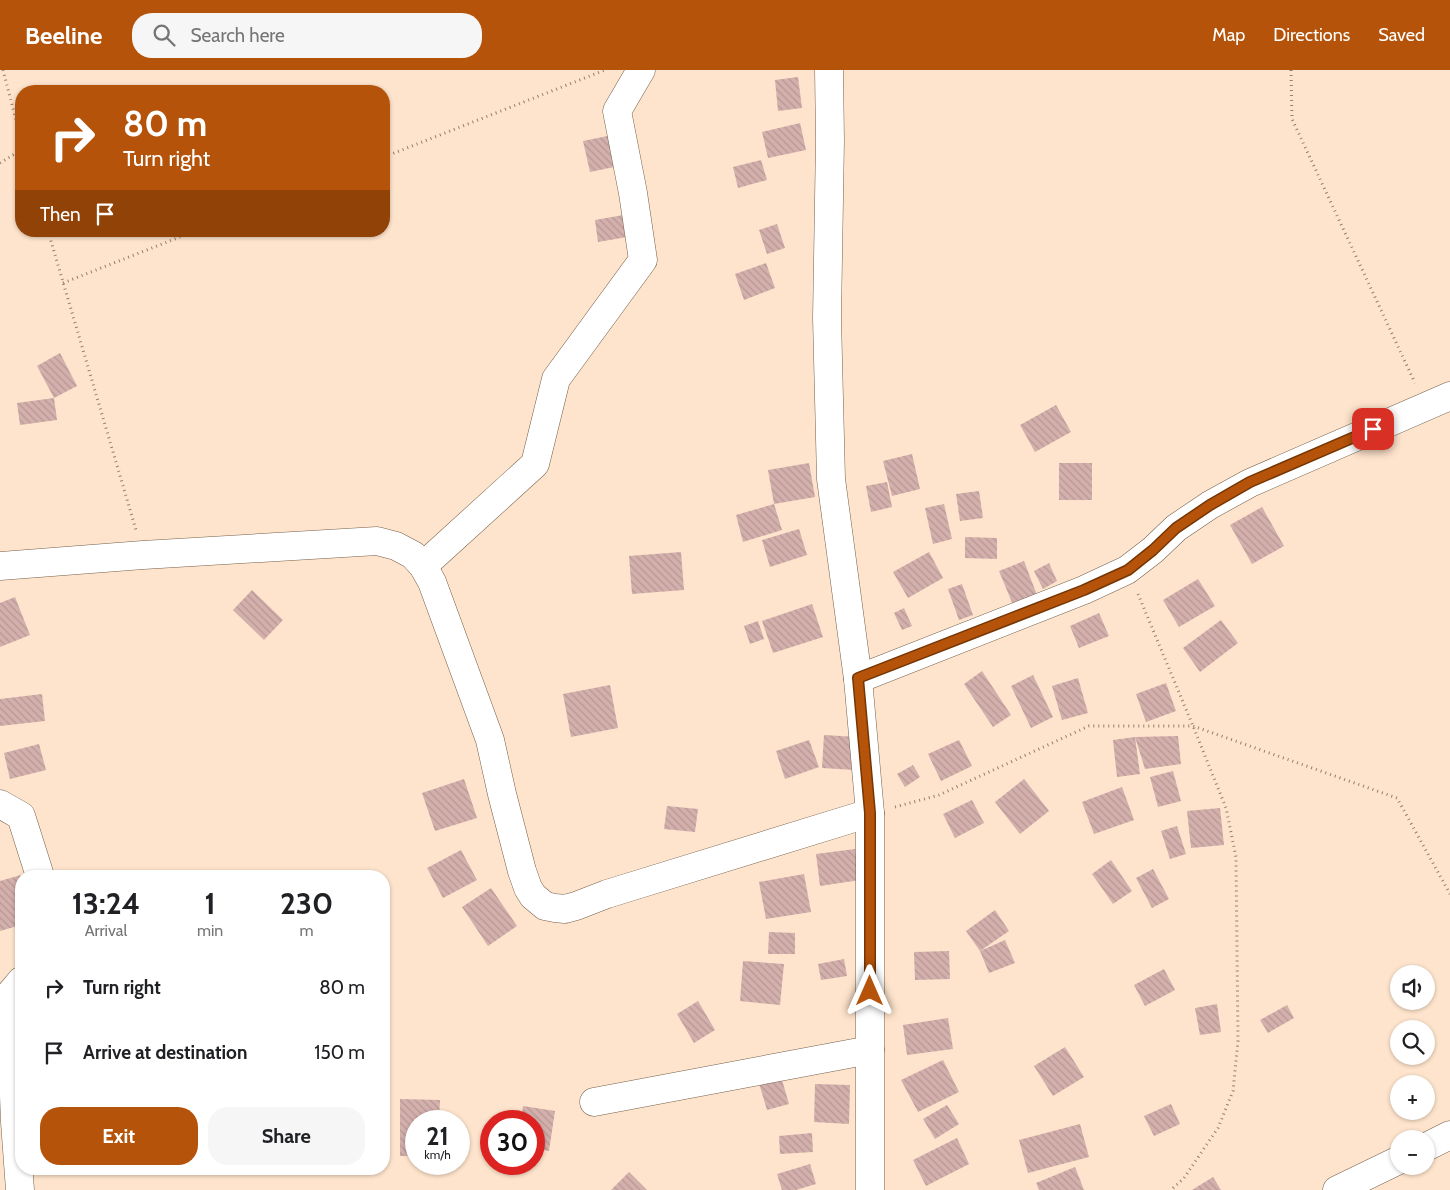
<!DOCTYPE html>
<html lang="en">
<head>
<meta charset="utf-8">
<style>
  :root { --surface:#fff; --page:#f6f6f6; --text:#202124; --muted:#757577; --accent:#b45309 }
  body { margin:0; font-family:Cabin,sans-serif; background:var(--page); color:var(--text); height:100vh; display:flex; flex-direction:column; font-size:19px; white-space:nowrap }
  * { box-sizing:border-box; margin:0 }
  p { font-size:16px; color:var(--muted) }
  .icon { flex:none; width:28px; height:28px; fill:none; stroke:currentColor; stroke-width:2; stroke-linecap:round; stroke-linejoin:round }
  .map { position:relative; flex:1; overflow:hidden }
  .side { position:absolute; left:15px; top:800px; width:375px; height:305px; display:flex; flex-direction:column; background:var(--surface); border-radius:20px; box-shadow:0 1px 4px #0004 }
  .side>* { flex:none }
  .banner { position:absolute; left:15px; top:15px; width:375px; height:152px; border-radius:20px; box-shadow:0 1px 4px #0004; background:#b45309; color:#fff; overflow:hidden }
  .buttons { position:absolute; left:1390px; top:895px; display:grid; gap:10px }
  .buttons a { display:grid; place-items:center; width:45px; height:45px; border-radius:50%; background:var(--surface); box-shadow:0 1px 4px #0004; font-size:25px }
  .speed { position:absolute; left:405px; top:1040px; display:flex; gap:10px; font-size:25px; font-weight:700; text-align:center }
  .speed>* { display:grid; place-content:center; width:65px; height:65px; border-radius:50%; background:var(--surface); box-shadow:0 1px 4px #0004; line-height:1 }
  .speed small { font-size:12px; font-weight:400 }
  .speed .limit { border:8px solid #d22; background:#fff; color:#111 }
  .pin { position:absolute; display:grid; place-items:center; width:42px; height:42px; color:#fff; margin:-21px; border-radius:10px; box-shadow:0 2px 8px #0006 }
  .me { position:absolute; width:55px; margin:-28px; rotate:0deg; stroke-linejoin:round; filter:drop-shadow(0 0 4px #0008) }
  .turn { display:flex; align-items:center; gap:18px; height:105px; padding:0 25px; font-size:22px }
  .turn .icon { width:65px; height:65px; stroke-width:2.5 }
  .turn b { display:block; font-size:35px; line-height:42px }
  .then { display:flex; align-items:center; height:48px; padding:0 25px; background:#0003; gap:10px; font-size:19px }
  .eta { display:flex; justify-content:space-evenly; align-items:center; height:85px; text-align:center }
  .eta b { font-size:30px; font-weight:700; line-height:35px }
  .button { display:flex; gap:10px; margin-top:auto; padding:10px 25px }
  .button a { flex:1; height:58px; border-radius:20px; background:var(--accent); color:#fff; font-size:20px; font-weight:700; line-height:58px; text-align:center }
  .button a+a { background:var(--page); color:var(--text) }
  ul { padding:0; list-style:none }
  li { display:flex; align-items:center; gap:15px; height:65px; padding:0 25px }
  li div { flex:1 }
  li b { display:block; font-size:19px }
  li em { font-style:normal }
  header { display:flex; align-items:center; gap:30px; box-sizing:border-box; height:70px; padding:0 25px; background:var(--accent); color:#fff }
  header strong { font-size:24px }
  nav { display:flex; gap:28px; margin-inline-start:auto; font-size:18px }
  .search { width:350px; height:45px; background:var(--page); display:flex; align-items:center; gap:12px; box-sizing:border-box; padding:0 18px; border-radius:20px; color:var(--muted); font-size:19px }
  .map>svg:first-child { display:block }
</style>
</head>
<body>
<header>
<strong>Beeline</strong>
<div class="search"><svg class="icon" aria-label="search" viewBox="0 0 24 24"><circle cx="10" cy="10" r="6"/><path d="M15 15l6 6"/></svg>Search here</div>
<nav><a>Map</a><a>Directions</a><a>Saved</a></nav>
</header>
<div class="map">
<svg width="1450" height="1120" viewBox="0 0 1450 1120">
  <defs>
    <pattern id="building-back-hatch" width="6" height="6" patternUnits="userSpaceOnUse" patternTransform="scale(1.25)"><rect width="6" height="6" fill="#d4b0ad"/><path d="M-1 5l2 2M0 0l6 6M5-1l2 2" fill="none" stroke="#b69794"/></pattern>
  </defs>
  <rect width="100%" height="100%" fill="#fee4cc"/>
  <g fill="url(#building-back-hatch)">
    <polygon points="798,7 802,38 778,41 775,10"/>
    <polygon points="800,53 806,80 768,88 762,62"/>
    <polygon points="612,65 619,96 590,102 583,71"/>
    <polygon points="761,90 767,110 738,118 733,97"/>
    <polygon points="629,144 633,166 598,172 595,150"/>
    <polygon points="777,154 785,178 767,184 759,160"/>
    <polygon points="766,193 775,218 744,230 735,204"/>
    <polygon points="60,283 77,316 54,328 37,296"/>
    <polygon points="54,328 57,350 20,355 17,333"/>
    <polygon points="1056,335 1071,362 1035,382 1020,355"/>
    <polygon points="912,384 920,419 892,426 883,391"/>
    <polygon points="809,393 815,427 774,434 768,400"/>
    <rect x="1059" y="393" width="33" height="37"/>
    <polygon points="887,412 892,437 871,442 866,416"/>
    <polygon points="979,421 983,448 960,451 956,424"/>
    <polygon points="774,434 782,460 743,472 736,445"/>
    <polygon points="944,434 952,469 933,474 925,438"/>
    <polygon points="1262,437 1284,476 1252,494 1230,455"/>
    <polygon points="799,459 807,485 770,497 762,470"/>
    <polygon points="965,467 997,468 997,489 965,488"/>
    <polygon points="681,482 684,520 632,524 629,486"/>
    <polygon points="929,482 943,508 908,528 893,502"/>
    <polygon points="1024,491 1037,525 1013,535 999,501"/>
    <polygon points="1049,493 1057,511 1043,519 1034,501"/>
    <polygon points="1198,509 1215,536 1179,557 1163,530"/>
    <polygon points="962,514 973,545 959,550 948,519"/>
    <polygon points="252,520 283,550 264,570 233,540"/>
    <polygon points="15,527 30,565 0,577 0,533"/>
    <polygon points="812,534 823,567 773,583 762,551"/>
    <polygon points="904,538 912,556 902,560 894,543"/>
    <polygon points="1099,543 1109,566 1079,578 1070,556"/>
    <polygon points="1221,550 1238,573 1200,602 1183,578"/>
    <polygon points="758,551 764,569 750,574 744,556"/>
    <polygon points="982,601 1011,645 993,657 964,614"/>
    <polygon points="1033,605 1053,647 1031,658 1011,616"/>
    <polygon points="1078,608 1088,643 1062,650 1052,616"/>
    <polygon points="1166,613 1176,641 1146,652 1136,624"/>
    <polygon points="610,615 618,658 571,667 563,624"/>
    <polygon points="42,624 45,651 0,656 0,629"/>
    <polygon points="824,665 857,667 855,700 822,698"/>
    <polygon points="1178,666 1181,694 1145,699 1135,667"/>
    <polygon points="1135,667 1140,704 1117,707 1113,670"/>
    <polygon points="809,670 819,697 785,709 776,681"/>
    <polygon points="959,670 972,696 941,711 928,684"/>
    <polygon points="39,674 46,700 10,709 4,683"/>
    <polygon points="913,695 920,707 905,717 897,704"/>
    <polygon points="1173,701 1181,731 1158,737 1150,707"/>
    <polygon points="464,709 477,748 435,761 422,723"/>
    <polygon points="1024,709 1049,741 1020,764 995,732"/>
    <polygon points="1122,717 1134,750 1094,764 1082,732"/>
    <polygon points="972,730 984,753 955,768 943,744"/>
    <polygon points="667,736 698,739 695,762 664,759"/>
    <polygon points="1220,738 1224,775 1191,778 1187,741"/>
    <polygon points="1177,756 1186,784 1170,789 1161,761"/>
    <polygon points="855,779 860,810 820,816 816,784"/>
    <polygon points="461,780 477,810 443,828 427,798"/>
    <polygon points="1111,790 1132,821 1113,834 1092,804"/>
    <polygon points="1153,799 1169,829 1152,838 1136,808"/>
    <polygon points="804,804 811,842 766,849 759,812"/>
    <polygon points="21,805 21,855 0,861 0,811"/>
    <polygon points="491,818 517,856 488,876 462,837"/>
    <polygon points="995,840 1009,861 980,881 1005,870 1015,893 989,903 980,881 966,861"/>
    <polygon points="769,862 795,863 795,884 768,884"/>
    <polygon points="949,881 950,909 915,910 914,882"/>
    <polygon points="844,889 847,906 821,910 818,894"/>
    <polygon points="743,891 784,894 780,935 740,931"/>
    <polygon points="1164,899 1175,920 1145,936 1134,915"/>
    <polygon points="698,931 715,960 694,973 677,944"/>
    <polygon points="1217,934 1221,962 1200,965 1195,938"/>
    <polygon points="1287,935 1294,948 1268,963 1260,950"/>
    <polygon points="948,948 953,979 907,985 903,955"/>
    <polygon points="1065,977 1084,1007 1053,1026 1034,996"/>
    <polygon points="943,990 959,1022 918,1042 901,1010"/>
    <polygon points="780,1003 789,1034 767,1040 758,1010"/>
    <polygon points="815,1014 850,1015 849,1054 814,1052"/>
    <polygon points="400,1029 440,1030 439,1051 416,1051 416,1086 400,1086"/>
    <polygon points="1171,1034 1180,1054 1154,1066 1144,1046"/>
    <polygon points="947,1035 959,1054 935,1069 923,1049"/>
    <polygon points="523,1036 555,1041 549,1081 534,1078 534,1051 521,1051"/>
    <polygon points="1080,1054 1089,1087 1028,1103 1019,1070"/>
    <polygon points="812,1063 813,1082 780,1084 779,1066"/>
    <polygon points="957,1068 969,1094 926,1116 913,1090"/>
    <polygon points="810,1094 816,1114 796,1120 782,1120 777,1104"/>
    <polygon points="1075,1097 1084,1120 1039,1120 1036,1113"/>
    <polygon points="629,1102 647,1120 611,1120"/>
    <polygon points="1213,1107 1221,1120 1192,1120"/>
  </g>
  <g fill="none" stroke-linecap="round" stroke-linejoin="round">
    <defs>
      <g id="minor">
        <polyline points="829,0 830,70 827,248 831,409 858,609 870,743 870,1120"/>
        <polyline points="0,496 143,485 377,471 396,476 413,485 423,496 432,512 490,670 502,724 522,801 528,818 533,826 545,836 555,838 565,839 576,836 607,824 870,743"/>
        <polyline points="423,496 535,394 556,309 643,190 633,123 617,41 641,0"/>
        <polyline points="858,609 1084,520 1127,500 1153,480 1176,458 1210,435 1250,413 1450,326"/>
        <polyline points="0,734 21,746 40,806"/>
        <polyline points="594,1032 870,980"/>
        <polyline points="1426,1077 1450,1065"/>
        <polyline points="20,1120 15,1052 10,924 21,911"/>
        <polyline points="1337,1120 1399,1090"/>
      </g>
    </defs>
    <use href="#minor" stroke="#75604b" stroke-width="29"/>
    <g stroke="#928070" stroke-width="3" stroke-dasharray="1 4" stroke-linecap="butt">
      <polyline points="3,0 21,69"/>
      <polyline points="1291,0 1292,49 1415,313"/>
      <polyline points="384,87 605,0"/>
      <polyline points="0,93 21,80"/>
      <polyline points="48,161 136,460"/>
      <polyline points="63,213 195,161"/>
      <polyline points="1138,524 1193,656 1226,738 1236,787 1238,971 1233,1021 1218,1058 1184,1108 1171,1120"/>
      <polyline points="895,737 939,725 1089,656 1193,656 1397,728 1450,824"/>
    </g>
    <use href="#minor" stroke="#fff" stroke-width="28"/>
  </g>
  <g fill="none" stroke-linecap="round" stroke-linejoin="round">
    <defs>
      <polyline id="route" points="870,921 870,743 858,608 1084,520 1128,500 1153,480 1176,458 1210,435 1250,412 1373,359"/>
    </defs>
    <use href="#route" stroke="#753606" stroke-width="12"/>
    <use href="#route" stroke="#b45309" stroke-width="9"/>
  </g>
</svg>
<div class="buttons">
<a><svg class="icon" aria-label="sound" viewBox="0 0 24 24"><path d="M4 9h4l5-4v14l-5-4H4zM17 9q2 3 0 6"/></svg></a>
<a><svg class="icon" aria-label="search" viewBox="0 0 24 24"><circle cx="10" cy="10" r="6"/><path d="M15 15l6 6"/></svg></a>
<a>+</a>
<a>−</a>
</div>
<div class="speed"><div>21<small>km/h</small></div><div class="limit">30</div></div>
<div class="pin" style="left:1373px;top:359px;background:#d93025"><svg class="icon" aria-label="arrive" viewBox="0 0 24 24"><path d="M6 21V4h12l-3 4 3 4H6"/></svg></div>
<svg class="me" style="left:870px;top:921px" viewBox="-20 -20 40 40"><path d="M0-17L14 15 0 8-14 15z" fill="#b45309" stroke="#fff" stroke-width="4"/></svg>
<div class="banner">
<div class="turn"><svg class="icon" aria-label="right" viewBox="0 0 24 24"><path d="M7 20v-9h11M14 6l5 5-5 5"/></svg><div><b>80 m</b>Turn right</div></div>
<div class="then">Then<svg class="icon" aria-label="arrive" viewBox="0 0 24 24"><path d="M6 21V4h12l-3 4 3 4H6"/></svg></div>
</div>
<section class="side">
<div class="eta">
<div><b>13:24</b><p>Arrival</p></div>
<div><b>1</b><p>min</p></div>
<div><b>230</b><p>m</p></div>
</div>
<ul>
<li><svg class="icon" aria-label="right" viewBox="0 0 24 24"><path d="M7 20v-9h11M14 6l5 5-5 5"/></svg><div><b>Turn right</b></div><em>80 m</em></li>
<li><svg class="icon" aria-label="arrive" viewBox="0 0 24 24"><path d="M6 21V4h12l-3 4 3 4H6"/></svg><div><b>Arrive at destination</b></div><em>150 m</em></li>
</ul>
<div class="button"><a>Exit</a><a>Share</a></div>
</section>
</div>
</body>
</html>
